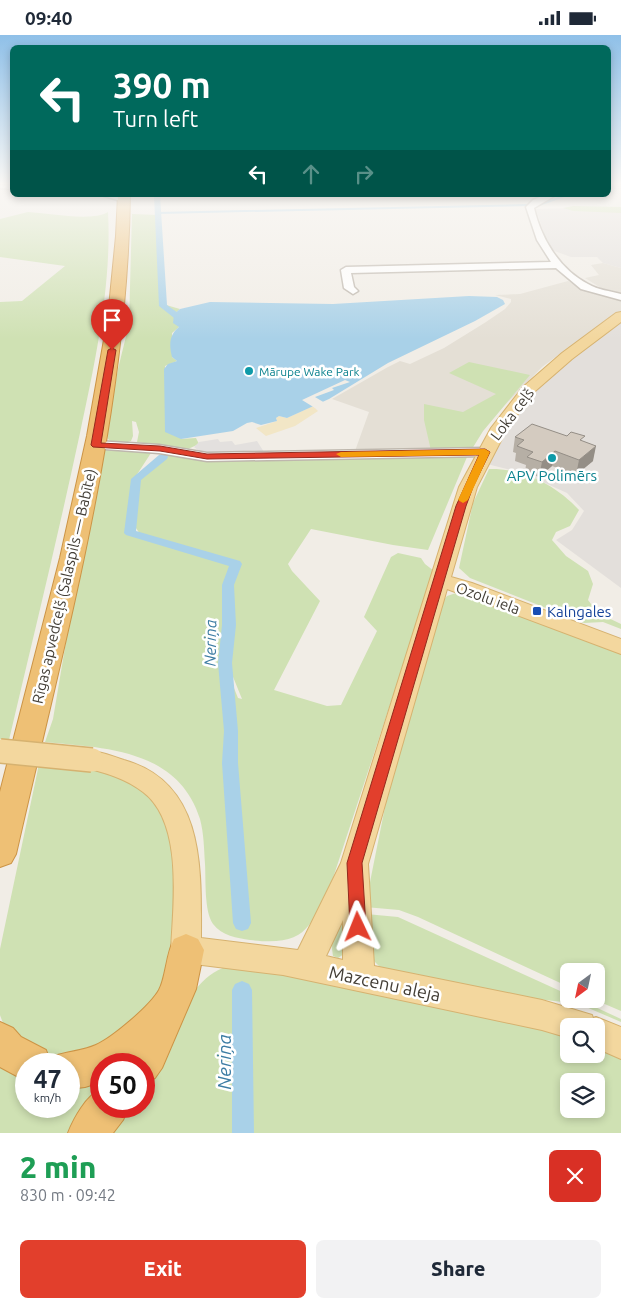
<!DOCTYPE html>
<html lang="en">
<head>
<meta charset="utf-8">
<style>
  :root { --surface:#fff; --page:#f2f2f3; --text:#1f2937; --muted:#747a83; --accent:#e23f2c }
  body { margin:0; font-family:Ubuntu,sans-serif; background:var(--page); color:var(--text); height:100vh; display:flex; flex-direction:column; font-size:19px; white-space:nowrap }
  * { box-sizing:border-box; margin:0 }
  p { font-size:16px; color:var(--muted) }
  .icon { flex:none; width:28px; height:28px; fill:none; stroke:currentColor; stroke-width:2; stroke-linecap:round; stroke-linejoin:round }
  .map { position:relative; height:1098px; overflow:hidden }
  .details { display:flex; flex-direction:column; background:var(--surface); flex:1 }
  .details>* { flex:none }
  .guide { position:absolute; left:10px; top:10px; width:601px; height:152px; border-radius:8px; box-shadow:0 2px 8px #0003; background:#00695c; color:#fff; overflow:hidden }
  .needle { width:32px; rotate:213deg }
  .buttons { position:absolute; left:560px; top:928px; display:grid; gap:10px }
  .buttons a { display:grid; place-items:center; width:45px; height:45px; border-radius:8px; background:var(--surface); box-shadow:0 2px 8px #0003; font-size:25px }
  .speed { position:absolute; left:15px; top:1018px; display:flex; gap:10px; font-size:25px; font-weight:700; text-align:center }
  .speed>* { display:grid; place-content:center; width:65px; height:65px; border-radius:50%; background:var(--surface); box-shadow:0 2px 8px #0003; line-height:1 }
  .speed small { font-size:12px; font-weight:400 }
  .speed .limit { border:8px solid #d22; background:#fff; color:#111 }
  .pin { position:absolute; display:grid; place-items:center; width:42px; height:42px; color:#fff; margin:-51px -21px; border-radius:50% 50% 50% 0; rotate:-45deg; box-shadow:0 0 5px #0007 }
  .pin .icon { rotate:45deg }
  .me { position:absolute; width:55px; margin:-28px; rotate:358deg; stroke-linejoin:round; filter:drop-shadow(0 0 4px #0008) }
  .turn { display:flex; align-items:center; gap:18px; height:105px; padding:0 20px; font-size:22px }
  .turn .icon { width:65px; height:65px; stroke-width:2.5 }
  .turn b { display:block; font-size:35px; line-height:42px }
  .lanes { display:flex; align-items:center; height:48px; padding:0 20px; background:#0003; justify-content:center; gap:25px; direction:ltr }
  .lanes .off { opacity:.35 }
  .round { display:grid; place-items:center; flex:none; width:52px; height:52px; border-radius:8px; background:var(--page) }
  .summary { display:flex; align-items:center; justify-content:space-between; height:85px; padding:0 20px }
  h1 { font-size:30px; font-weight:800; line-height:38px; color:#1e9e55 }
  .cta { display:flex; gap:10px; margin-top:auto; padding:10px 20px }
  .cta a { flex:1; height:58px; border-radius:8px; background:var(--accent); color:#fff; font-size:20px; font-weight:800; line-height:58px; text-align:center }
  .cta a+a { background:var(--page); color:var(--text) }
  .status { display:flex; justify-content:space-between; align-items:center; height:35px; padding:0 25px; background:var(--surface); direction:ltr }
  .status svg { height:14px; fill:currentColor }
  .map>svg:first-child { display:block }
</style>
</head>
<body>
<div class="status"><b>09:40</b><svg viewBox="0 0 49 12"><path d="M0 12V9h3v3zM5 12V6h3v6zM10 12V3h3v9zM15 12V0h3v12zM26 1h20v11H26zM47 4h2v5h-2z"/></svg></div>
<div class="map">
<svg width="621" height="1098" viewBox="0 0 621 1098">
  <rect width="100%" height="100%" fill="#f1ede6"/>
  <g fill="#e4dfd5">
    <polygon points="603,228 621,233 621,258 601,253 585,243 599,240 591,230"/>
    <polygon points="568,246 595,258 621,266 621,276 611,281 542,332 504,371 483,396 471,415 355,416 369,377 332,364 388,332 400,326 410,329 444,313 486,287 505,274 511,267 511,264 495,260 520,259"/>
  </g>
  <g fill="#e3dfdb">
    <polygon points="574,173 621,176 621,233 603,228 597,222 571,222 549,214 536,174"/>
    <polygon points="621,285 621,553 556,505 572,495 584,476 567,458 523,438 487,429 536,353"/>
  </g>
  <g fill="#cfe1b3" fill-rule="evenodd">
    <polygon points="573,171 621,172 621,178 573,176 563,173"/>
    <path d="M28,177C48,178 92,187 108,177C112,249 95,328 80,398C58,501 33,603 9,705L0,704V267L22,266L65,231L0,222V184Z"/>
    <polygon points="132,179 158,180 166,270 180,274 174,279 179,292 172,298 172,322 177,326 165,331 165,339 181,404 196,403 199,409 188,414 137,407 139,397 136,387 132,386 133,401 131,406 125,408 112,407 108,404 107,396 118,334 129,289"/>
    <path d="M469,327L530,340L483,396L467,422L428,515L393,510L311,494L288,529L292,536L320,566L274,655L327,671L341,670L377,596L364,582L391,522L398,518L421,523L425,529L434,536L333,843C311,890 309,912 250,905C237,903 222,901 213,889C204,876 206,845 205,829C204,814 204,799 200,784C178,714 105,713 45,707L53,684L98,416C112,410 136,415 151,418L134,444L128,499L225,528L231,531L226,549L227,590L223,626L238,663L242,664L227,627L231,587L229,551L237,529L140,499L134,490L140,443L162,427L168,420H432L424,385V369L463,377L496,359L449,338Z"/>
    <path d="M489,434C523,433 556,450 579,475L570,491L556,497L552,505L566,521L588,536L593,549L588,565L598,578L621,589V594L603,587L584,588L470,543L459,533L473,468Z"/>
    <polygon points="456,558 467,558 621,616 621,976 593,964 596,964 596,936 569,936 569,952 418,882 399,875 365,872 392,737 440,569 447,561"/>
    <path d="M39,729C77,733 121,732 149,762C180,795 175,849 172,890C171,906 171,923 166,939C160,959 147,974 135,990C132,995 128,1002 124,1005C118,1010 105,1011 98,1013C87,1016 73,1023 62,1023C36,1022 8,1006 0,980V914Z"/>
    <polygon points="341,877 351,879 344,919 338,923 333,921 331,907"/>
    <polygon points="366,879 398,882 569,960 569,964 578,964 621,984 621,987 579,969 478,957 382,934 372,924"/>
    <path d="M228,931H250L569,1000V1019H596V1011L621,1023V1098H102L122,1071H144V1043L195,955C205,943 213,936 228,931ZM569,1046H596V1074H569Z"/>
    <polygon points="0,1025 26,1038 26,1071 69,1071 69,1045 101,1040 101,1064 75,1098 0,1098"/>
  </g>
  <polygon fill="#f2e6c6" points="313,371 318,376 295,391 266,401 256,393 277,386 276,383 279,381 287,383"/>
  <polygon fill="#e3e0de" points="218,404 220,407 232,406 235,410 257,406 264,417 204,420 194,412 199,407"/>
  <path fill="#a9d1e8" d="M469,261L497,262L503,265L505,269L475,286L388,328L329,364L287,383L279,381L276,383L277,386L261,390L252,387L247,388L233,396L181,404L165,397L164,334L168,329L177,326L172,322C169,310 169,300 179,292L173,288L174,279L180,274L210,267L333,269Z"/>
  <polygon fill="#f1ede6" points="345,345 350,347 332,353 334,355 315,362 325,368 315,373 302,365"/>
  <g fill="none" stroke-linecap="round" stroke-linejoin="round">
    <g stroke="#a9d1e8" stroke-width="2">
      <polyline points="539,170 567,160"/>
      <polyline points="157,178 528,170"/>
    </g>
    <g fill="#a9d1e8" fill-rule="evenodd">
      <polygon points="154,160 160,160 167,270 189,286 189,290 183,290 159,271"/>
      <polygon points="163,419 167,420 168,422 167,424 141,445 136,496 240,526 242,529 234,550 236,590 232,628 238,696 238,728 251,888 248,894 242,896 236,894 233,888 222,728 224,696 218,628 222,590 222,550 229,531 126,500 124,498 131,444 159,420"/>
      <polygon points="242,946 249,949 252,955 254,1098 232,1098 232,955 235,949"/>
    </g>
    <defs>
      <g id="minor">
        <polygon points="0,150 12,150 12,154 0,153"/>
        <polygon points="101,160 114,160 128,165 124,167"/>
        <path d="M545,160H556L534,173C541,203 559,234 588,249C598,255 610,256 621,259V265L581,254L556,233L351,238L354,252L358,256L353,259L344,253L341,235L346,232L551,227L537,205L526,172L533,165Z"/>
        <polygon points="96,406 159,410 207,418 485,413 492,417 485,421 207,426 159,418 91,413 89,410 91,407"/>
      </g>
      <path id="major" d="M621,277V287L572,324L533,358L507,394L477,452L451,542L472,548L621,604V619L447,554L368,829L374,931L542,965L592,980L593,983L596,982L621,992V1024L596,1013V991H569V1003L542,995L283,940L186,928L176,925L171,915C173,870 184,788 143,757C125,743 105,738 83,732L80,725L83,718C97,714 111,721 124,725C206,748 201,835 201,903L298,915L341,828L459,452L491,393L523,352L562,318L616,278ZM343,885V925L326,921Z"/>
      <g id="highway">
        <path d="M118,160H130C127,384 65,602 16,819L11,828L0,832V757L60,523L87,401L108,282L116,201Z"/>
        <path d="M186,899L198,904L204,915L196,954L162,1033L155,1043L144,1047V1029H101V1047L85,1052L69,1054V1029H52L55,1021C69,1016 83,1016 96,1010C112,1003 150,971 159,955C166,942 166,919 174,904Z"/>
        <polygon points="0,987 13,993 21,1002 46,1015 51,1029 26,1029 26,1046 0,1032"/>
        <path d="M101,1054V1071H129L123,1085L113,1098H68C74,1083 86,1061 101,1054Z"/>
      </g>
    </defs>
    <use href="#minor" stroke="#beb7ad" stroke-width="3"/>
    <use href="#major" stroke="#d6b270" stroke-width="2"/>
    <use href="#highway" stroke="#cc9446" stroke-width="2"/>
    <use href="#minor" fill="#fff" fill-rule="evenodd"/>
    <use href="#major" fill="#f3d79e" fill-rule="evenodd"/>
    <use href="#highway" fill="#eec075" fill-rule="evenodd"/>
    <defs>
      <polyline id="major-bridge" points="0,716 92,725"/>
    </defs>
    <use href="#major-bridge" stroke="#d6b270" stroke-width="26" stroke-linecap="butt"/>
    <use href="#major-bridge" stroke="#f3d79e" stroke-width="23"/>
  </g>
  <polygon fill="#b6afa5" points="515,402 593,426 576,440 552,431 539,442 525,437 526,430 515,426 516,418 513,417"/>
  <g fill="#948e86">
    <polygon points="596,411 593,426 576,440 579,425"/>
    <polygon points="555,416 552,431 539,442 542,427"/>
  </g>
  <polygon fill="#d4cbc0" stroke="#948e86" points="532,389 567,401 571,397 585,401 580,405 596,411 579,425 555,416 542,427 527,422 533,417 517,411 524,405 515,402"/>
  <linearGradient id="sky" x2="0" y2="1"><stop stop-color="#8fc0e8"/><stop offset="0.49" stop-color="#f9f7f4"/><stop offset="1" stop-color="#f9f7f4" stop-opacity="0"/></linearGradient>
  <rect width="621" height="304" fill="url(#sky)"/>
  <polygon fill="#e23f2c" stroke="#93291d" points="112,313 116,315 101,408 160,411 207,419 485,414 490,417 473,452 466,471 362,828 366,892 364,897 358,899 352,897 350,892 347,828 456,471 479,420 207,424 160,416 93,412 91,410 108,315"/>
  <polygon fill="#f59e0b" points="485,414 490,417 468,465 463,468 458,465 479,420 341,422 336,419 341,417"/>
  <g fill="#0f9aa8" stroke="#fff" stroke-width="2">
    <circle cx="249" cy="336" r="5"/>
    <circle cx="552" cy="423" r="5"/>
  </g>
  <rect fill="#1a4fb4" stroke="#fff" stroke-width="2" x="532" y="571" width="10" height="10" rx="2.5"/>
  <g text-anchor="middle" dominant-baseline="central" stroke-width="5" stroke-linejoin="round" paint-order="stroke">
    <g font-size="12" fill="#0d838f" stroke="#fff" text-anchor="start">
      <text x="259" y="336">Mārupe Wake Park</text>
    </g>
    <g font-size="15" fill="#433e36" stroke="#fff">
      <text transform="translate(512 379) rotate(-53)">Loka ceļš</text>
      <text transform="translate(64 551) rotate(-77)">Rīgas apvedceļš (Salaspils — Babīte)</text>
      <text transform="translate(488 563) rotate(20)">Ozolu iela</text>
    </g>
    <g font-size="15" fill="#0d838f" stroke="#fff">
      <text x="552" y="440">APV Polimērs</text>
    </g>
    <g font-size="15" fill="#164399" stroke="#fff" text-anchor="start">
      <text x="547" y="576">Kalngales</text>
    </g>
    <g font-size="16" font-style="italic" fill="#3c7ca3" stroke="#fff">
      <text transform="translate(210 608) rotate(-89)">Neriņa</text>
    </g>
    <g font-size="18" fill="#433e36" stroke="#fff">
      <text transform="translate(385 948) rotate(12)">Mazcenu aleja</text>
    </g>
    <g font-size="19" font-style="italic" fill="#3c7ca3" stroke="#fff">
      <text transform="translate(224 1027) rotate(-90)">Neriņa</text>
    </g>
  </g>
</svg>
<div class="buttons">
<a><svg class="needle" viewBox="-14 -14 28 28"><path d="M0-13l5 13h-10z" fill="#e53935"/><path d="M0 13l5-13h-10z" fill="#747a83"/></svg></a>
<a><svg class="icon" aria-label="search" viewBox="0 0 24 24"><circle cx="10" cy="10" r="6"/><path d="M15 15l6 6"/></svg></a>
<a><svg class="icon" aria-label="layers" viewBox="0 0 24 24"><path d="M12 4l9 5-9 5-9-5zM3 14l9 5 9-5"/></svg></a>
</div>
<div class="speed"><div>47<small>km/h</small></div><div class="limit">50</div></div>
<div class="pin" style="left:112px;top:315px;background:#d93025"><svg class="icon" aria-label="arrive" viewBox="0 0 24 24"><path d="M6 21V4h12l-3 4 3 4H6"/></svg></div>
<svg class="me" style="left:358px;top:892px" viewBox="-20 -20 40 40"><path d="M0-17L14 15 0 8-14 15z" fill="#e23f2c" stroke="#fff" stroke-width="4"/></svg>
<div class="guide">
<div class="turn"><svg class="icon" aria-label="left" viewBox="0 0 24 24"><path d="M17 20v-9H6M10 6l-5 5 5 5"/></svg><div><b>390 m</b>Turn left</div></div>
<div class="lanes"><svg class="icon" aria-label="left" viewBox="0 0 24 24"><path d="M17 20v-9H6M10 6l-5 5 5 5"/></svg><svg class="icon off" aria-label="ahead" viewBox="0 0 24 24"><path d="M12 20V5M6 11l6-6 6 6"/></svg><svg class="icon off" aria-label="right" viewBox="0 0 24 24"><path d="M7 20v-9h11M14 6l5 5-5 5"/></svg></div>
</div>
</div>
<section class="details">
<div class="summary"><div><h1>2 min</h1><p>830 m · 09:42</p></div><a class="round" style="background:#d93025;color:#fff"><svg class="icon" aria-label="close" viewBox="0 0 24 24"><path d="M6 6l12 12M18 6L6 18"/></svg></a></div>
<div class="cta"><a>Exit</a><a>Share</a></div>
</section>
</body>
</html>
